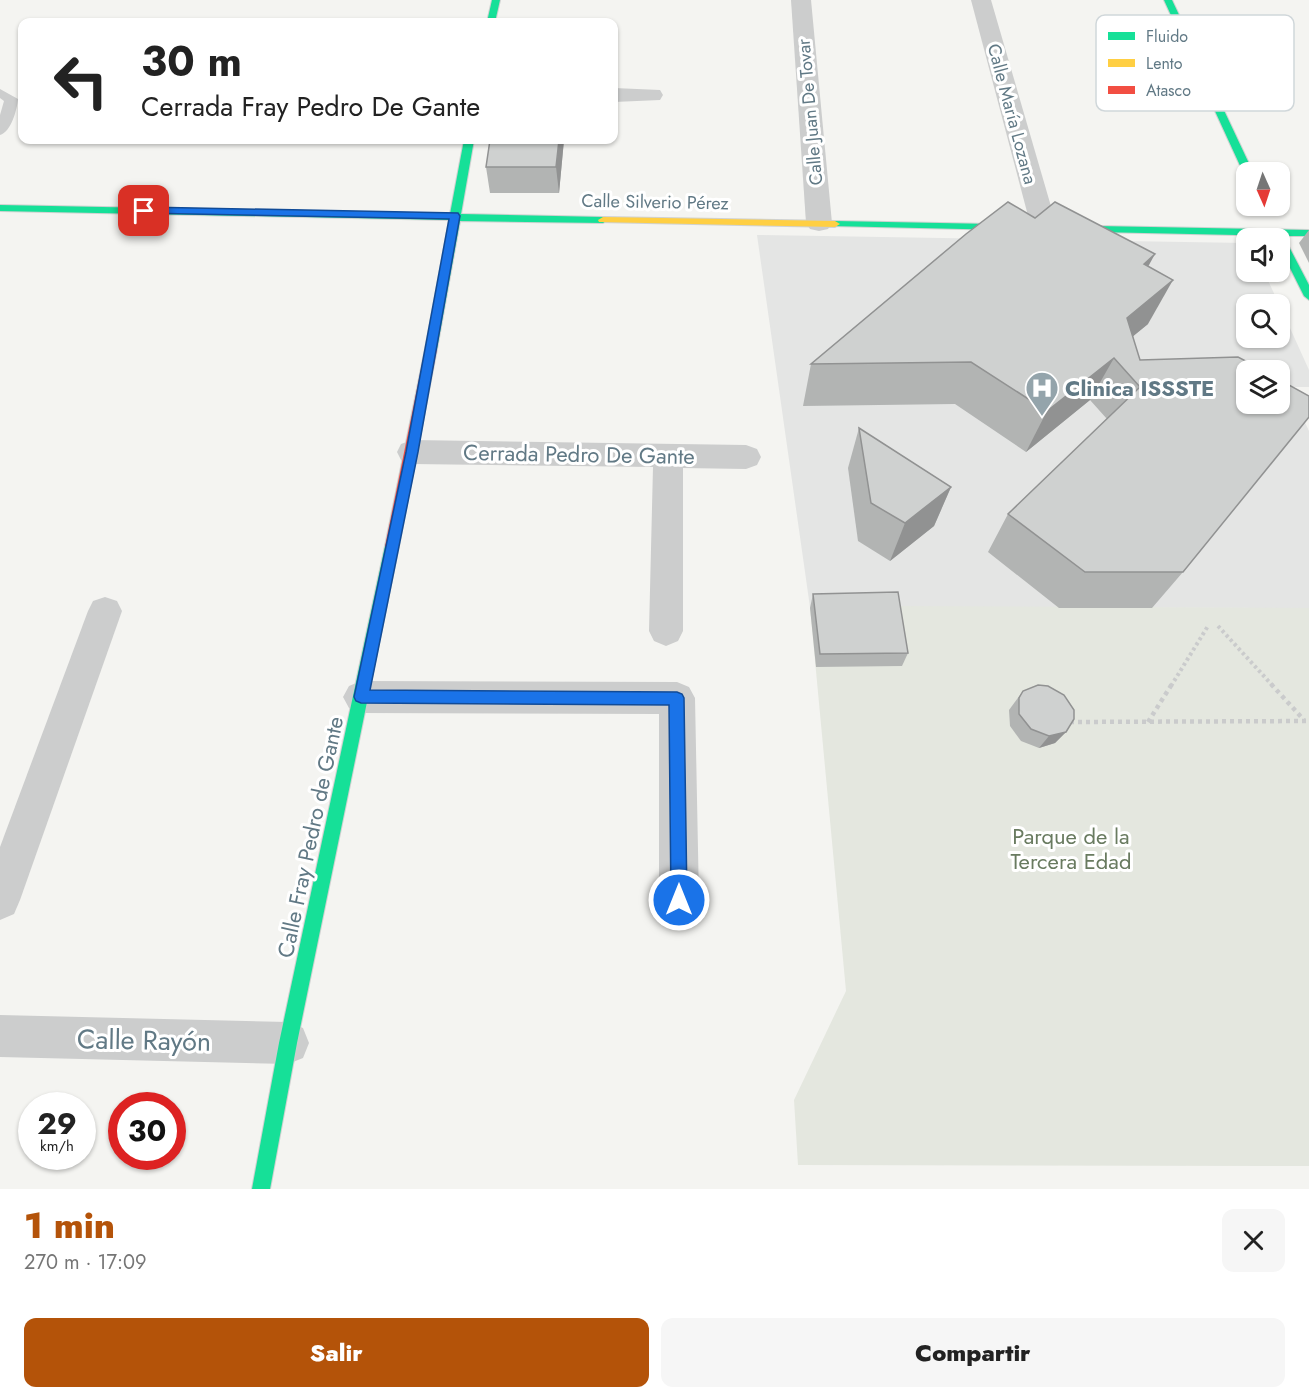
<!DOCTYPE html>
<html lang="es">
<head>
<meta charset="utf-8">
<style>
  :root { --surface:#fff; --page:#f6f6f6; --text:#222; --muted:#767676; --accent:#b45309 }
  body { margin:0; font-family:Jost,sans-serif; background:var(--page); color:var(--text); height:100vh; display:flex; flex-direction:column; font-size:22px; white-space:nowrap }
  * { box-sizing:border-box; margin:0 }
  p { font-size:20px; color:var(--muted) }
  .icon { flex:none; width:33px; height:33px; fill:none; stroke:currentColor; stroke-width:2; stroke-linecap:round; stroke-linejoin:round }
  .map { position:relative; height:1189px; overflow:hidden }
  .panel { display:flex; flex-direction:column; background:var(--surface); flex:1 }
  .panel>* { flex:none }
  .guide { position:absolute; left:18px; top:18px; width:600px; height:126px; border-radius:12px; box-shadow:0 2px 4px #0004; background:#fff; color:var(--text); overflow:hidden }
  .needle { width:39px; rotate:177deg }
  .buttons { position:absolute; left:1236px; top:162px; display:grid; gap:12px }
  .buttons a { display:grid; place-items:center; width:54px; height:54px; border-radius:12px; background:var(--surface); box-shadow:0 2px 4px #0004; font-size:30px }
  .speed { position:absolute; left:18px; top:1092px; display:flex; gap:12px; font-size:30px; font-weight:700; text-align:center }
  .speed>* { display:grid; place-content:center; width:78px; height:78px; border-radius:50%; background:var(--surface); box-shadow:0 2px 4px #0004; line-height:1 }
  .speed small { font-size:15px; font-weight:400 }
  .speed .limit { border:9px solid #d22; background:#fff; color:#111 }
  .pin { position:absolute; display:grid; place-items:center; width:51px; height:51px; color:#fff; margin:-26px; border-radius:12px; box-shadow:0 3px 9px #0006 }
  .me { position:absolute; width:66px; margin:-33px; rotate:0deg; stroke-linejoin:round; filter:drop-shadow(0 0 4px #0008) }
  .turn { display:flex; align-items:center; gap:21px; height:126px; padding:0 24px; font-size:27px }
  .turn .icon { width:78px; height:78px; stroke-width:2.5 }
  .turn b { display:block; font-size:42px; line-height:51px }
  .round { display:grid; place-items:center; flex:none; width:63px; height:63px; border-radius:12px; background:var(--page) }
  .overview { display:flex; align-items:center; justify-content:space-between; height:102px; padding:0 24px }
  h1 { font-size:36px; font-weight:800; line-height:45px; color:var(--accent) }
  .action { display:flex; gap:12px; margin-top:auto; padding:12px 24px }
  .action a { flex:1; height:69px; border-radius:12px; background:var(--accent); color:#fff; font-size:24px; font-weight:800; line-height:69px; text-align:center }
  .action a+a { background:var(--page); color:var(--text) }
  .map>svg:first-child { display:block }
</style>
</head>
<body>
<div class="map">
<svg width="1309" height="1189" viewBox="0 0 1309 1189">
  <rect width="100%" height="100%" fill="#f4f4f1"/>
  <path fill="#e4e5e4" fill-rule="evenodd" d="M757,235L1246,243V272H1264L1279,304H1246V338H1280V306L1309,370V387H1288L1309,431V608L810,607ZM1246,370H1280V404H1246Z"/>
  <polygon fill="#e4e7df" points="892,606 1309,608 1309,1166 798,1165 794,1100 846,991 810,607"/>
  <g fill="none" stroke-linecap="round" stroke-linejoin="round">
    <defs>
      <g id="fast">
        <polygon points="492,0 500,0 495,22 487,22"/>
        <polygon points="1164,0 1172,0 1253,172 1246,172 1246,175 1243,172"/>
        <polygon points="464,140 474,140 461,214 603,217 608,220 603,223 460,221 437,349 431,353 425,349 449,220 0,211 0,205 450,214"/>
        <polygon points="835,221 1309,230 1309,236 1281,236 1285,239 1309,285 1309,300 1304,296 1280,248 1280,238 1275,238 1279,236 831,226 831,222"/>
        <polygon points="392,541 397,542 399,546 297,1043 270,1189 252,1189 279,1043 385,546 387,542"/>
      </g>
      <polygon id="slow" points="603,217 835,221 840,224 835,227 599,222 598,220"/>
      <polygon id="jam" points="431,345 437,349 399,546 397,550 387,550 385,546 425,349"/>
    </defs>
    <use href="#fast" stroke="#d0d2d1" stroke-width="2"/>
    <use href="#slow" stroke="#d0d2d1" stroke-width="2"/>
    <use href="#jam" stroke="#d0d2d1" stroke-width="2"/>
    <g stroke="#cacbcc" stroke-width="4" stroke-dasharray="3 3" stroke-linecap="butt">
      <polyline points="1218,626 1273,686"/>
      <polyline points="1171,686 1208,626"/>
    </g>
    <g stroke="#cacbcc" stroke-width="4.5" stroke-dasharray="4 4" stroke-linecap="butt">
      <polyline points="1271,684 1304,720"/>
      <polyline points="1070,722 1309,721"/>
      <polyline points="1148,722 1172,684"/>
    </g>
    <path fill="#cccdcd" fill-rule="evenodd" d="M0,89L18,99C17,110 11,132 0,135V115L4,101L0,98Z"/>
    <g fill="#cccdcd" fill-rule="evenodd">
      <polygon points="791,0 811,0 832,223 828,229 819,231 810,229 806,223"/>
      <polygon points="971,0 991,0 1057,227 1053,233 1044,235 1035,233 1031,227"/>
      <polygon points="614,88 660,90 663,95 660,100 614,102"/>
      <polygon points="412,440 746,445 757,449 761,457 757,465 746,469 683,468 683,631 678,641 666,646 654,641 649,631 653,467 412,464 401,460 397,452 401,444"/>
      <polygon points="105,597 117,601 122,611 20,900 14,914 0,920 0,847 88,611 93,601"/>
      <polygon points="361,681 677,682 689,687 695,698 699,900 693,914 679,920 665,914 659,900 659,714 361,713 349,708 343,697 349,686"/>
      <polygon points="0,1015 288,1022 303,1028 309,1043 303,1058 288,1064 0,1057"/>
    </g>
    <use href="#fast" fill="#16e098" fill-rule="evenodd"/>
    <use href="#slow" fill="#ffcf43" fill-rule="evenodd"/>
    <use href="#jam" fill="#f24e42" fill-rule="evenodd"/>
  </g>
  <g fill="#b2b4b3">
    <polygon points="490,140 564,140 559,193 490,193 486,167"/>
    <polygon points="1035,218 1148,266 1148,324 1133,336 1183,572 1152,608 1059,608 988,552 1008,514 1107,419 1090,400 1026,452 955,404 803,406 811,364"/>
    <polygon points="1309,230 1309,263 1299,243"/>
    <polygon points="859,428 951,487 934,526 890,561 858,541 848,468"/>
    <polygon points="813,594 908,653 902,666 816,667 810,608"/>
    <polygon points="1023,691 1066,732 1055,743 1039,748 1021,741 1010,726 1009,710"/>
  </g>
  <g fill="#919292">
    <polygon points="559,140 564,140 559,193 556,167"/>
    <polygon points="1155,254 1131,298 1144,264"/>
    <polygon points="1173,280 1148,324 1103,361 1127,318"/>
    <polygon points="1114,358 1090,400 1026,452 1047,411"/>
    <polygon points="951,487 934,526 890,561 905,523"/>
    <polygon points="1066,732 1055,743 1039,748 1049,736"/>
  </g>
  <g fill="#cfd1d0" stroke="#919292" stroke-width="1.5">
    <polygon points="490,140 559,140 556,167 486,167"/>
    <polygon points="1008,202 1035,218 1055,202 1155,254 1144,264 1173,280 1127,318 1140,360 1238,357 1263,370 1246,370 1246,404 1280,404 1280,380 1309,396 1309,417 1183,572 1085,572 1008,514 1140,387 1114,358 1047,411 971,362 811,364 966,234"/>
    <polygon points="859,428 951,487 905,523 871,503"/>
    <polygon points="898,592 908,653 820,654 813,594"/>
    <polygon points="1038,685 1048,686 1064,695 1074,710 1074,719 1066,732 1049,736 1031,729 1019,714 1019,698 1023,691"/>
  </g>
  <polygon fill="#1a73e8" stroke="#114b97" stroke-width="1.5" points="144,207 458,213 460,216 418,452 370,690 677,692 682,694 684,698 687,900 685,905 679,908 673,905 671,900 669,705 361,703 356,701 354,697 406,452 449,219 140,213 139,211"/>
  <defs>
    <symbol id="hospital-pin" viewBox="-11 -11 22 30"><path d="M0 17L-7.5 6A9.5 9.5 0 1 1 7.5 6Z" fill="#94a4ab" stroke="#fff"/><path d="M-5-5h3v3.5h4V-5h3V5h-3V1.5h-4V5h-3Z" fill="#fff"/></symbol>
  </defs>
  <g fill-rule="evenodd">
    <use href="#hospital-pin" x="1023" y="369" width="38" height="52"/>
  </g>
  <g text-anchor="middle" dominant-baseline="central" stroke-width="6" stroke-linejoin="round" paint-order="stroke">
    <g font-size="18" fill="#617985" stroke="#fff">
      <text transform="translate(810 112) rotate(-95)">Calle Juan De Tovar</text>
      <text transform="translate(1012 114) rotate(75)">Calle María Lozana</text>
      <text transform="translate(655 202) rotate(1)">Calle Silverio Pérez</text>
    </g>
    <g font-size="22" font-weight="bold" fill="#617985" stroke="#fff" text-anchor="start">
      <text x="1065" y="388">Clinica ISSSTE</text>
    </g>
    <g font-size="22" fill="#617985" stroke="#fff">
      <text transform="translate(579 454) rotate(1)">Cerrada Pedro De Gante</text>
      <text transform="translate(310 837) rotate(-78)">Calle Fray Pedro de Gante</text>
    </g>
    <g font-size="22" fill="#697b60" stroke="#fff">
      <text x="1071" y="836">Parque de la<tspan x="1071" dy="25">Tercera Edad</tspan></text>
    </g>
    <g font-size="27" fill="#617985" stroke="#fff">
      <text transform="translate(144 1040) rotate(1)">Calle Rayón</text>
    </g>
  </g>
  <rect x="1096" y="15" width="198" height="96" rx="9" fill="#fff" stroke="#d0d7da" stroke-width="1.5"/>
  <rect x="1108" y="32" width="27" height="8" fill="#16e098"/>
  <rect x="1108" y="59" width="27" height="8" fill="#ffcf43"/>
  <rect x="1108" y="86" width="27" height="8" fill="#f24e42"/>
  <g font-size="16" fill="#617985">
    <text x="1146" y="42">Fluido</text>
    <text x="1146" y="69">Lento</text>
    <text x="1146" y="96">Atasco</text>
  </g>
</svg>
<div class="buttons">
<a><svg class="needle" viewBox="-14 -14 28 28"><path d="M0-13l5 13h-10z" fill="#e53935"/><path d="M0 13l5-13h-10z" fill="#767676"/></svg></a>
<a><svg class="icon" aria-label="sound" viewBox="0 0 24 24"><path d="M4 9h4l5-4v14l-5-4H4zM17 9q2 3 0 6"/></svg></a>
<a><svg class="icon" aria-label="search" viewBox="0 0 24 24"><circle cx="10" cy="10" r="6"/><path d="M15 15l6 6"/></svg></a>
<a><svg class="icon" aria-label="layers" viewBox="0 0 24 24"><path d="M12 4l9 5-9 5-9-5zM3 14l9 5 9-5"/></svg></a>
</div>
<div class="speed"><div>29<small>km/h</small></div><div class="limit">30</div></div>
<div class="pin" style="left:144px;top:211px;background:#d93025"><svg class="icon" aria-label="arrive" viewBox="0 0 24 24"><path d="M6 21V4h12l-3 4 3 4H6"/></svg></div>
<svg class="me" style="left:679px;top:900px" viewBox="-20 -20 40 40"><circle r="17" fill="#1a73e8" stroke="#fff" stroke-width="3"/><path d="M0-11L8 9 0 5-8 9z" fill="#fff"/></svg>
<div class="guide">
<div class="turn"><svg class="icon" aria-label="left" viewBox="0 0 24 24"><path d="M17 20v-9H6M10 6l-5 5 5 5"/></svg><div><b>30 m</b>Cerrada Fray Pedro De Gante</div></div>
</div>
</div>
<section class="panel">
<div class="overview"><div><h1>1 min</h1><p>270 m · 17:09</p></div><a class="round"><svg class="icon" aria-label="close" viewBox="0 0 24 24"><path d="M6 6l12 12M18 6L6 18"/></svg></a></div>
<div class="action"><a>Salir</a><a>Compartir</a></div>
</section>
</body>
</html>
